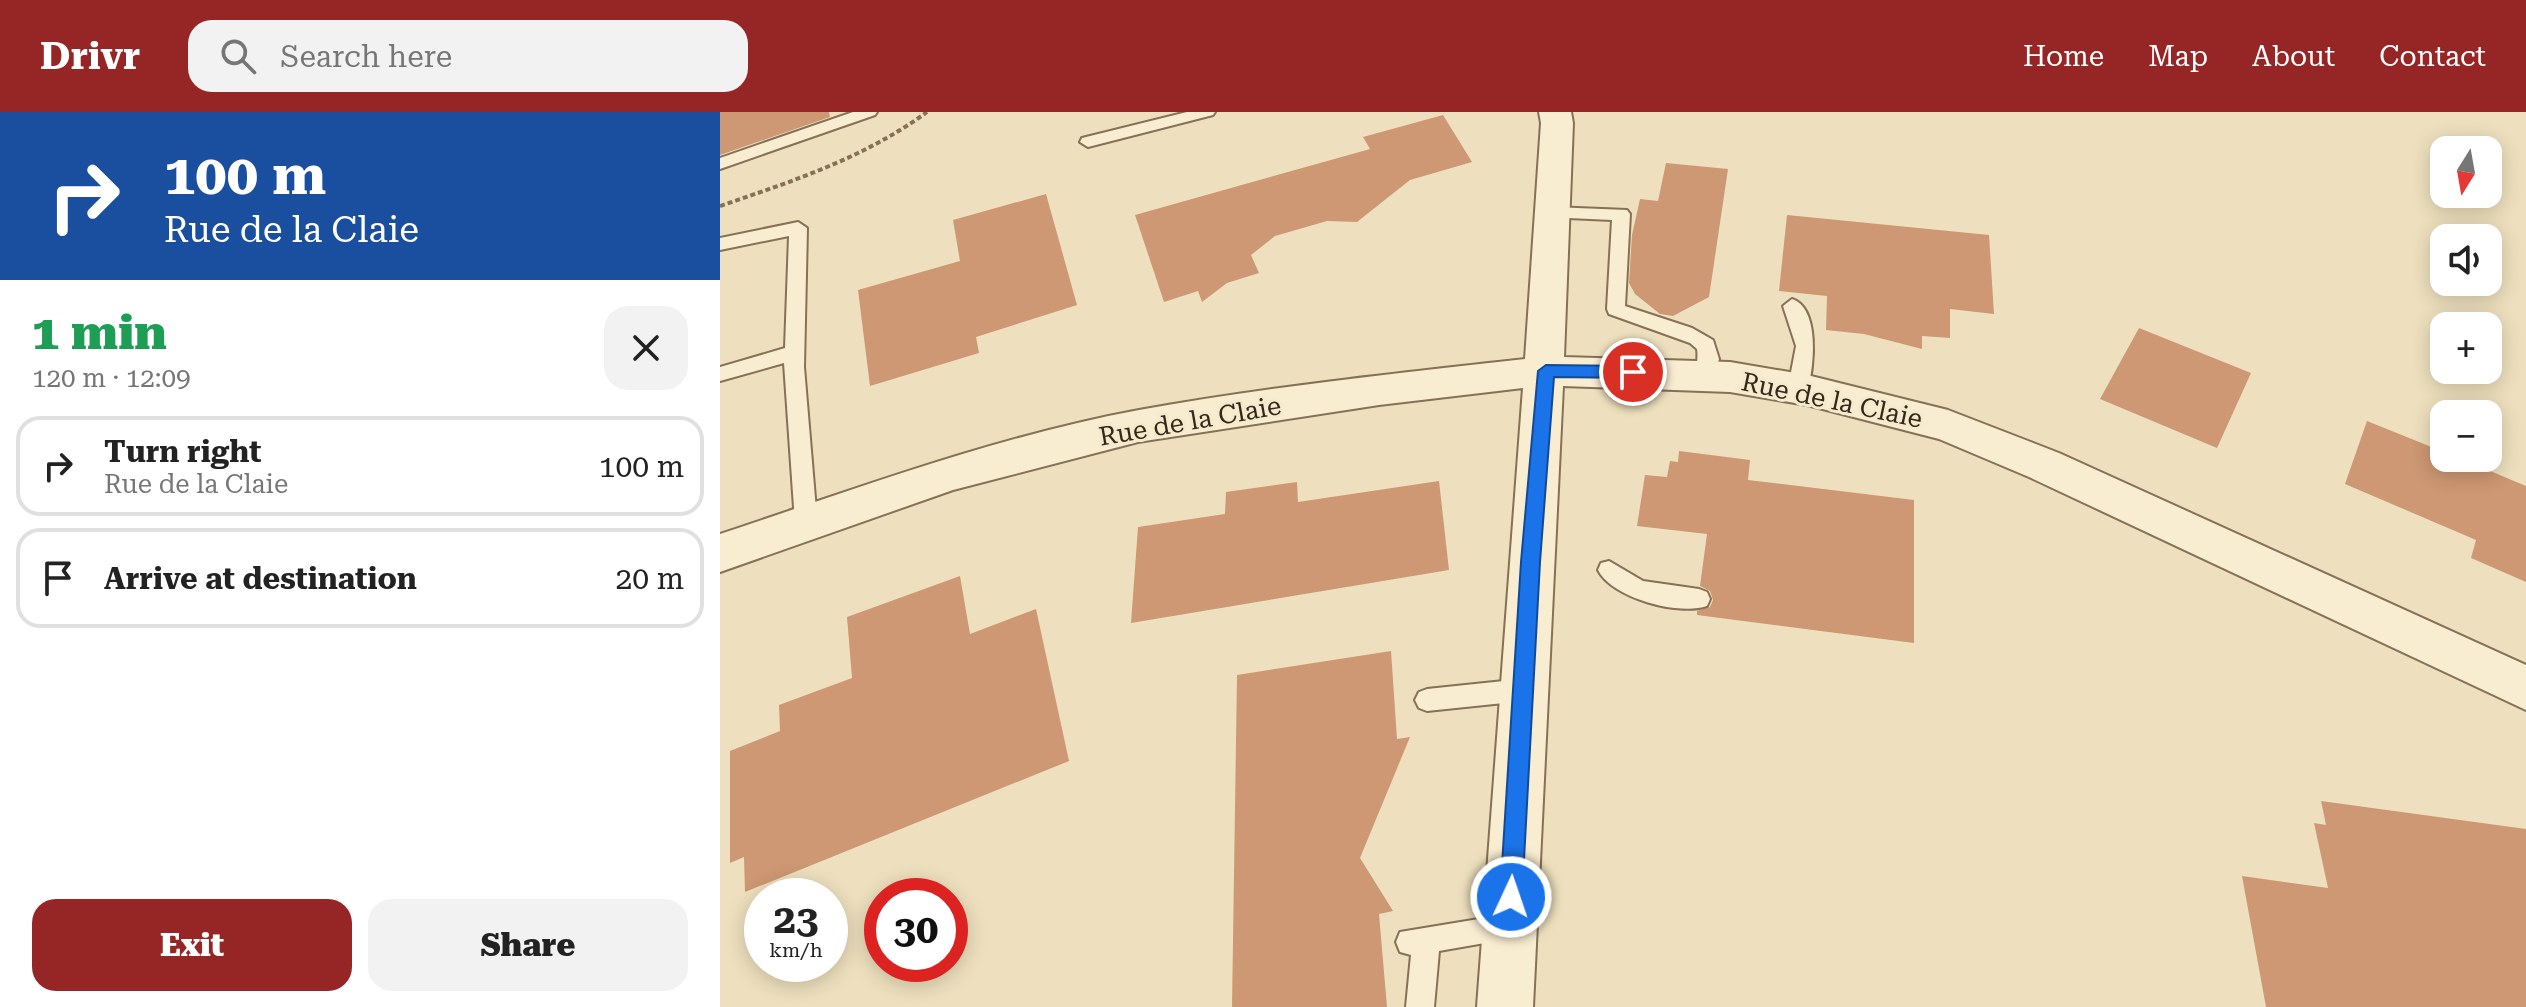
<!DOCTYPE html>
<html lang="en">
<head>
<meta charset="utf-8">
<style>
  :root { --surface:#fff; --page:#f2f2f2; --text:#222; --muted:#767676; --line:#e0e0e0; --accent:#962626 }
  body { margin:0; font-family:"Roboto Serif",serif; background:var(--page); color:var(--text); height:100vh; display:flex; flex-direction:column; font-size:30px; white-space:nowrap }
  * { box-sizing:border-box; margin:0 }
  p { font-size:26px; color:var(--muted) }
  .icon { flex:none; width:44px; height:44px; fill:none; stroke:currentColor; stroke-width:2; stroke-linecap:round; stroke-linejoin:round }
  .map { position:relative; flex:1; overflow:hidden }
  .sheet { display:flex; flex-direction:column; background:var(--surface); width:720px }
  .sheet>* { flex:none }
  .guide { background:#1a4fa0; color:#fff; overflow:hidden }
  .needle { width:52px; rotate:191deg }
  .fabs { position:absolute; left:1710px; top:24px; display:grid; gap:16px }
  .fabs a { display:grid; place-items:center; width:72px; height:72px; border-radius:16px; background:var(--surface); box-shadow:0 4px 20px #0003; font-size:40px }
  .speed { position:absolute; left:24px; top:766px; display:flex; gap:16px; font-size:40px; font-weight:700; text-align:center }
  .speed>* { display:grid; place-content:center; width:104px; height:104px; border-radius:50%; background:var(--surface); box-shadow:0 4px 20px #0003; line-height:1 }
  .speed small { font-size:20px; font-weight:400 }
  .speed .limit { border:12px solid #d22; background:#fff; color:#111 }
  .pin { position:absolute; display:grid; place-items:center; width:68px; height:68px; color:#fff; margin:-34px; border:4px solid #fff; border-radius:50%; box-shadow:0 2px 8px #0007 }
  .me { position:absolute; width:88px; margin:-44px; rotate:3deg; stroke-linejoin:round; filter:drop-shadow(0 0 6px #0008) }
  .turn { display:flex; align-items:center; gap:28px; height:168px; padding:0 32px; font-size:36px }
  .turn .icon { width:104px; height:104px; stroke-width:2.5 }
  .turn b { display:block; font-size:56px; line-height:68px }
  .round { display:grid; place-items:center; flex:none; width:84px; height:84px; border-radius:24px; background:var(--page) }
  .headline { display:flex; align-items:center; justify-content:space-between; height:136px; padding:0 32px }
  h1 { font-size:48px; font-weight:800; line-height:60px; color:#1e9e55 }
  .button { display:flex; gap:16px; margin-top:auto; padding:16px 32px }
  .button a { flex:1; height:92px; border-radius:24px; background:var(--accent); color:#fff; font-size:32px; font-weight:800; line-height:92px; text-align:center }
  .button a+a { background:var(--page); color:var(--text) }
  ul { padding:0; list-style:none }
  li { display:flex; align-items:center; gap:24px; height:100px; margin:0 16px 12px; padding:0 16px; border:4px solid var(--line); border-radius:24px }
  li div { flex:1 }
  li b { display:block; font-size:30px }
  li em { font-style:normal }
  header { display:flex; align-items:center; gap:48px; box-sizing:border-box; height:112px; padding:0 40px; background:var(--accent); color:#fff }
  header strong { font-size:38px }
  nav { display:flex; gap:44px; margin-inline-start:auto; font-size:28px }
  .search { width:560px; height:72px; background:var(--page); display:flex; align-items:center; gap:20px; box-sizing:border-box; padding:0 28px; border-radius:24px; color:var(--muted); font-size:30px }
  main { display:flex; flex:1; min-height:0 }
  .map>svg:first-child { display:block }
</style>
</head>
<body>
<header>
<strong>Drivr</strong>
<div class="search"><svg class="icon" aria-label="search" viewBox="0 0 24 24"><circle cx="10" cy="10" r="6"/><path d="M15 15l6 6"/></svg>Search here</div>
<nav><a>Home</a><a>Map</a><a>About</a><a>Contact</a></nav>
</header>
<main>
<section class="sheet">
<div class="guide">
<div class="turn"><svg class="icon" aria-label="right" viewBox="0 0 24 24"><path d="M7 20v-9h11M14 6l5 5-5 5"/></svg><div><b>100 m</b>Rue de la Claie</div></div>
</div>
<div class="headline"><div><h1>1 min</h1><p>120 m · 12:09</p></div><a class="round"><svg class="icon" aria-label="close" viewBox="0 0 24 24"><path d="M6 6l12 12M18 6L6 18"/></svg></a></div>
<ul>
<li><svg class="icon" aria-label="right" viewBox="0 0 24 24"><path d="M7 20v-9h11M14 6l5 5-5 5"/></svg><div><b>Turn right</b><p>Rue de la Claie</p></div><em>100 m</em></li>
<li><svg class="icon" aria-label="arrive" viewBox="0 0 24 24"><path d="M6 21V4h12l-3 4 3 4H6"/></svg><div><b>Arrive at destination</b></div><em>20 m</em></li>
</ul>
<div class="button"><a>Exit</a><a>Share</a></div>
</section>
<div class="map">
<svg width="1806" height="895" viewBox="0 0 1806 895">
  <rect width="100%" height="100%" fill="#eee0be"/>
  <g fill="#cd9873">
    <polygon points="0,0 109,0 110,5 0,43"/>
    <polygon points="723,3 752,50 690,68 637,110 607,109 555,124 531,143 539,161 507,171 482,190 478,179 444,190 415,103 650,37 643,25"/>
    <polygon points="946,51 1008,57 989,185 953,204 940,202 915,182 909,171 912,123 920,87 938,89"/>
    <polygon points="326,82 357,193 256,225 259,241 150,274 138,178 240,149 233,108"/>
    <polygon points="1067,103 1269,123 1274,202 1230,197 1230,226 1202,224 1202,237 1144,222 1106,218 1107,184 1059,179"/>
    <polygon points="1419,216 1531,261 1497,336 1380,287"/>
    <polygon points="1647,309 1724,340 1724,346 1739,346 1806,374 1806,470 1751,446 1756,428 1625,372"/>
    <polygon points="959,339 1030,348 1028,368 1194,388 1194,531 977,503 977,499 990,495 993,488 990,479 980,474 987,422 917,414 925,363 947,365 950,349 958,350"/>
    <polygon points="719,369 729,458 411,511 418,415 505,402 506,380 577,370 578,390"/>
    <polygon points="240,464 250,522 316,497 349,649 25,780 24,745 10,751 10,639 60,619 59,593 132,566 127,505"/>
    <polygon points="671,539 677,627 690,625 640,746 673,799 659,802 667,895 512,895 517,563"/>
    <polygon points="1601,689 1806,717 1806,895 1546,895 1522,764 1608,776 1594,711 1606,713"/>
  </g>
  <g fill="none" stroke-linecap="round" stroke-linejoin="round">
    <defs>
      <g id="service">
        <polygon points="133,0 157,0 155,3 0,57 0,46"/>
        <polygon points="467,0 495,0 493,3 368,35 360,30 362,26"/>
        <path d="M832,95L907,98L910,102L905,194L972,216L993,228L999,247L993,269H979C974,260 979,247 977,237L970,231L889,202L887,197L892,108L826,105L823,101L826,97Z"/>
        <polygon points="78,110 87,116 84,255 97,410 94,416 86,419 78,416 75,410 64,251 0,269 0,255 65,236 69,124 0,138 0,126"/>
        <path d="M1072,187C1100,196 1094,255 1088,276L1085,281H1071L1068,276L1076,234L1063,194Z"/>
        <path d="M889,449L923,469L979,477L987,480L990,487L987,494C959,504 892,486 878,458L881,451Z"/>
        <polygon points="803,567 811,570 815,578 811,586 803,589 707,599 699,596 695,588 699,580 707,577"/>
        <polygon points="789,802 799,805 802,815 799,825 719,839 714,895 686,895 691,843 680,840 676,830 680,820"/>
      </g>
      <path id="minor" d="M819,0H851L853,11L844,245L1010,250L1087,263L1228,298L1339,341L1806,553V598L1309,365L1219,327L1087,293L1010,280L843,274L813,895H757L803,276L659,293L418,330L233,378L0,460V422C136,377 278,324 419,298C547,275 677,261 805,247L821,11Z"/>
    </defs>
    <use href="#service" stroke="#867056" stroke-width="4"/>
    <use href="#minor" stroke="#867056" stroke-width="4"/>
    <path stroke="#867056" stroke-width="4" stroke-dasharray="5 3" stroke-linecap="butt" d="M0,94C73,69 144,46 207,0"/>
    <use href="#service" fill="#f9edd1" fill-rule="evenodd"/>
    <use href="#minor" fill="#f9edd1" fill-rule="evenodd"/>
  </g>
  <polygon fill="#1a73e8" stroke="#114b97" stroke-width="2" points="826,253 913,254 921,260 913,266 834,265 820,450 802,785 799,793 791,796 783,793 780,785 801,450 818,259"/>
  <g text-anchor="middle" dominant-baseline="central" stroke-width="6" stroke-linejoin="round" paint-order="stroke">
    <g font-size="26" fill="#35281b" stroke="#f6eacd">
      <text transform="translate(1112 288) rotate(12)">Rue de la Claie</text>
      <text transform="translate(470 309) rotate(-10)">Rue de la Claie</text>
    </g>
  </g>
</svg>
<div class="fabs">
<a><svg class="needle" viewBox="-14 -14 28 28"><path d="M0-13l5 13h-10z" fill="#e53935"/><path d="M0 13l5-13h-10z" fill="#767676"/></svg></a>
<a><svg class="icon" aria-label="sound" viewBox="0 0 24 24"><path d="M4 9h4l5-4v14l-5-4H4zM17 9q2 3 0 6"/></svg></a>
<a>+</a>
<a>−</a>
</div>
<div class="speed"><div>23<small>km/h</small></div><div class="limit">30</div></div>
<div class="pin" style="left:913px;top:260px;background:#d93025"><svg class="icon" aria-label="arrive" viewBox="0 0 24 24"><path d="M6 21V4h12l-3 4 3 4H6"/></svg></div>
<svg class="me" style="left:791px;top:785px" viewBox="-20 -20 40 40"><circle r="17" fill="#1a73e8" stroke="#fff" stroke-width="3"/><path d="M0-11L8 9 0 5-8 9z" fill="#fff"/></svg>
</div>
</main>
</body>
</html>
